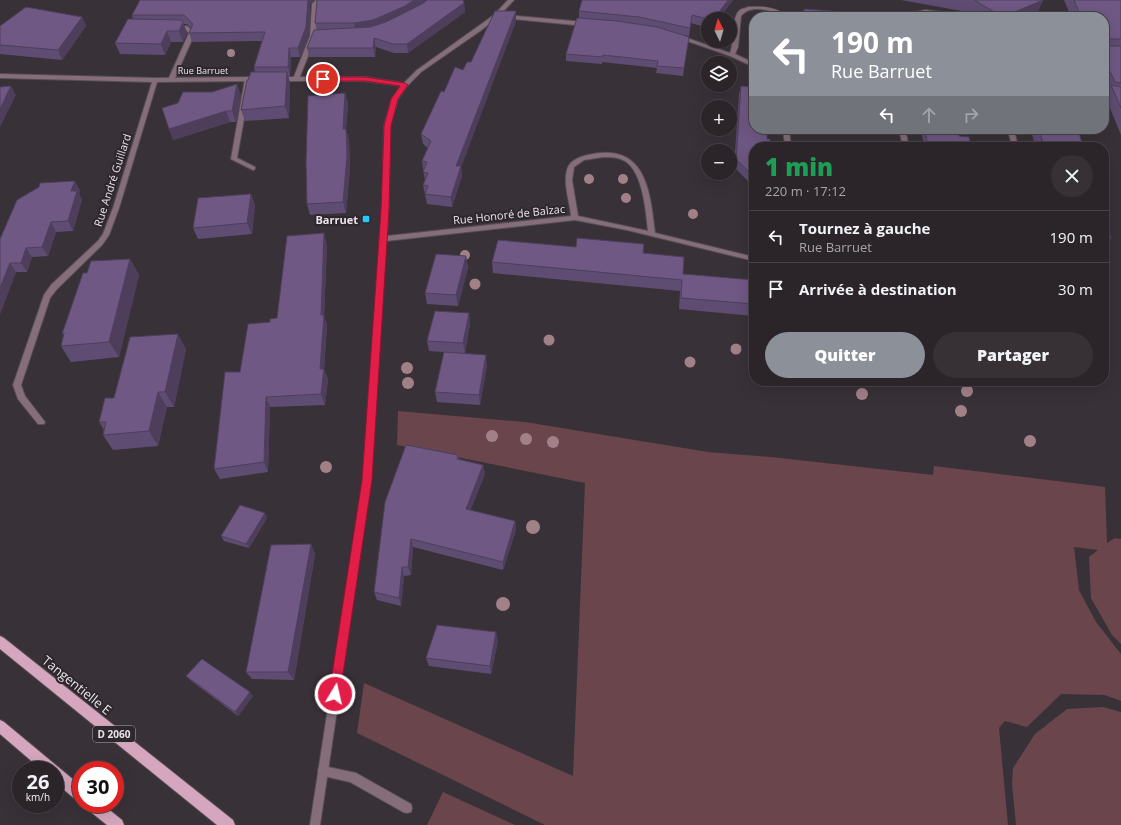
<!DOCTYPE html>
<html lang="fr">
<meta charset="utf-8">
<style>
:root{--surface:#2b252a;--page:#373136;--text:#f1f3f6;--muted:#a6a5a8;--line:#474247;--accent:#8c9099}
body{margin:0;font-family:"Open Sans",sans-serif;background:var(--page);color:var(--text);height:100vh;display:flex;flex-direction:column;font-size:15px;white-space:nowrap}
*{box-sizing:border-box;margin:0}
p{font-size:13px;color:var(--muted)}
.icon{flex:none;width:22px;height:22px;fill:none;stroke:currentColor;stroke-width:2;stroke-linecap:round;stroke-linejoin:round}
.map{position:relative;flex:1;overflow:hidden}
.details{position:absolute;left:749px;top:142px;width:360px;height:244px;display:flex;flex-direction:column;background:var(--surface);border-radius:16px;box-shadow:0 4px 16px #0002,0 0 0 1px var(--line)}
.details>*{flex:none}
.hud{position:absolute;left:749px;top:12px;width:360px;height:122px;border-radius:16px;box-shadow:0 4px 16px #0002,0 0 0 1px var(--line);background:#8c9099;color:#fff;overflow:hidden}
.needle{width:26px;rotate:355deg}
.controls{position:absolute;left:701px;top:12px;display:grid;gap:8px}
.controls a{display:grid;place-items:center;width:36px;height:36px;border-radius:50%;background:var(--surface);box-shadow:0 4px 16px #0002,0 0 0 1px var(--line);font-size:20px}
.speed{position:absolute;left:12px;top:761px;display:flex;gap:8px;font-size:20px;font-weight:700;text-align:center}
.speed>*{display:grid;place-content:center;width:52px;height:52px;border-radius:50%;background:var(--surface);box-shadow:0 4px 16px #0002,0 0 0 1px var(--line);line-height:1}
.speed small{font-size:10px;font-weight:400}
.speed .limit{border:6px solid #d22;background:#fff;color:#111}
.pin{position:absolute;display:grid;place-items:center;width:34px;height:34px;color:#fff;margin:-17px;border:2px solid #fff;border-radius:50%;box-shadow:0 1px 4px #0007}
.me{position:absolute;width:44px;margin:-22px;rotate:9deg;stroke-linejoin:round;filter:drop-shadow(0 0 3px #0008)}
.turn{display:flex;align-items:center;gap:14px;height:84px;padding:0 16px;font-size:18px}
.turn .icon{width:52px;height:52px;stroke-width:2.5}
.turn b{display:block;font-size:28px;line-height:34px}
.lanes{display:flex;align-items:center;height:38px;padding:0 16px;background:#0003;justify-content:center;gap:20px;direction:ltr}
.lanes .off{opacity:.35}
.round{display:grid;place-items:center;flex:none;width:42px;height:42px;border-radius:21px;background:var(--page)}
.head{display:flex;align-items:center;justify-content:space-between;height:68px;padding:0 16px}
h1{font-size:24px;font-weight:800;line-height:30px;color:#1e9e55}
.action{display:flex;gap:8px;margin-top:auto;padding:8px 16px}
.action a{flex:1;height:46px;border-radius:24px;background:var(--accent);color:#fff;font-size:16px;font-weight:800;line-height:46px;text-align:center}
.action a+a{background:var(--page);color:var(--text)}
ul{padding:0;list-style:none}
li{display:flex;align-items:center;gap:12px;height:52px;padding:0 16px;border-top:1px solid var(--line)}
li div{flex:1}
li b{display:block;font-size:15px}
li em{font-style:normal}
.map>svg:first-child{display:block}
.green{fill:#6a454c}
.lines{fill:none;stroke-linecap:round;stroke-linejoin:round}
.lane-casing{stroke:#554e54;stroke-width:2}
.street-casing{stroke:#554e54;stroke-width:2}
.primary-casing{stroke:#554e54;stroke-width:2}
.lane{fill:#856e79;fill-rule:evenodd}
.street{fill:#856e79;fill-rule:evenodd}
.primary{fill:#d5a6bd;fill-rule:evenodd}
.tree{fill:#a18088}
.wall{fill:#5f4c72}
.shaded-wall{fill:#4e3e5c}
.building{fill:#6f5884;stroke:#4e3e5c}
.route{fill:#e11d48;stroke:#92132f}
.poi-dot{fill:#26c9fe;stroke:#2e272e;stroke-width:1.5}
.labels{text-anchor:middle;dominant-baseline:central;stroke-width:4;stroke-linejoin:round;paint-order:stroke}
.far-street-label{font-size:9px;fill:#e9e4e8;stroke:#2e272e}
.shield{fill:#2e272e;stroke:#b1abb0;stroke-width:1}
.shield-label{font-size:10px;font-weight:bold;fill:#e9e4e8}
.street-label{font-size:11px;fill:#e9e4e8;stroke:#2e272e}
.poi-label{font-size:11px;font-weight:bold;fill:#e9e4e8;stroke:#2e272e;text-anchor:end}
.near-street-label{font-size:13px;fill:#e9e4e8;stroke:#2e272e}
</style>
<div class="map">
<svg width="1121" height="825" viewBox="0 0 1121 825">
<rect width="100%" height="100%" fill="#393138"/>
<g class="green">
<polygon points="398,411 525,422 708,452 771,457 933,475 934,466 1105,487 1107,543 1115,538 1121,539 1121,644 1112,635 1091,598 1089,557 1098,550 1074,547 1079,590 1096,622 1121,654 1121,701 1105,695 1061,694 1027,727 1005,721 999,728 1008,825 545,825 357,733 364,683 573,776 585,483 397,445"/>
<polygon points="1103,707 1121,712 1121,825 1016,825 1012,784 1013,768 1035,734 1067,709"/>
<polygon points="443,792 515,825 427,825"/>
</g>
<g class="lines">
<g class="lane-casing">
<g id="lane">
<polygon points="316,0 322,0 318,4 316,36 299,79 294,80 293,79 310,36 312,4"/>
<polygon points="187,26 195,33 174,80 169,81 168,80 189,33 186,30 176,30 173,28 176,26"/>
<polygon points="248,77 251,79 237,158 255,167 255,169 253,170 231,159 245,79"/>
<polygon points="323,766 356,773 411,804 412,808 411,812 407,813 403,812 350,782 319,775 318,771 319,767"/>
</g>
</g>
<g class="street-casing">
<g id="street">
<path d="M508,0H514L498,17L480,31L421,72L407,86L398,99L390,126L389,195L387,236L571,216C570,202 563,185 567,170C569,161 579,157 588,155C645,142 650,189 655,233L754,257V261L627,230L575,220L386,241L371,480L320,825H310L363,480L383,195L384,126L392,99L401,86L365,81H279L276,79L279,77H365L404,83L417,70L494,15ZM603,157C611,157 618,157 625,161C643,172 646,212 648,231L578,216L572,180L574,167L584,160Z"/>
<path d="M749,7C763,6 777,7 788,17C781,17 778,14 772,12C762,8 748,7 741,16L738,47L735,54L754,63V67L730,56L676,37L681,36L730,53C735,41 731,17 740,10C743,8 747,8 749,7Z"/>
<polygon points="925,10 943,12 957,17 925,13 913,17 906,17 912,13"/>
<polygon points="505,15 585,22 588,24 585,26 503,18 502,17"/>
<polygon points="0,74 155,78 259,77 262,79 259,81 157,82 119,208 109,235 102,245 57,289 50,298 21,385 25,396 45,422 44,424 38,424 18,399 13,385 44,295 51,285 98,241 103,234 113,208 152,82 0,78"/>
<polygon points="783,129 789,129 791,147 785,147"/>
<polygon points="899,129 905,129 909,147 903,147"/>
<polygon points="1008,129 1014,129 1018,147 1012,147"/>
</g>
</g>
<g class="primary-casing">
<g id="primary">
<polygon points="0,636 4,638 233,820 235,825 217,825 0,649"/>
<polygon points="0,720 4,722 81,786 81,802 76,800 55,782 55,770 42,770 0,734"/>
<polygon points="85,804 102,804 122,820 124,825 107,825 87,809"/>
</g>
</g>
<use href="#lane" class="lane"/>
<use href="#street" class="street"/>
<use href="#primary" class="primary"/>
</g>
<g class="tree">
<circle cx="231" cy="53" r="4"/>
<circle cx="589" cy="179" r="5"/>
<circle cx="623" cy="179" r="5"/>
<circle cx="626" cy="198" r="5"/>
<circle cx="693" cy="214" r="5"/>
<circle cx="465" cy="255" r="5"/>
<circle cx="475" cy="284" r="5.5"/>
<circle cx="549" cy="340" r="5.5"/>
<circle cx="736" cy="349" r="5.5"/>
<circle cx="690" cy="362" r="5.5"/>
<circle cx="407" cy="368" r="6"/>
<circle cx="408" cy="383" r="6"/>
<circle cx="967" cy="391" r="6"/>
<circle cx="862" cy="394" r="6"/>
<circle cx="961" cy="411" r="6"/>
<circle cx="492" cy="436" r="6"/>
<circle cx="526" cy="439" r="6"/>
<circle cx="1030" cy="441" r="6"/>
<circle cx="553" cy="442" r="6"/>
<circle cx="326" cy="467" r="6"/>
<circle cx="533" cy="527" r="7"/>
<circle cx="503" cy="604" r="7"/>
</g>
<g class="wall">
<polygon points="140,0 314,0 310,4 309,36 300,57 291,57 290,76 288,76 290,83 289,118 245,121 241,110 248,80 255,72 254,67 262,41 192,42 189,33 191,28 187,24 184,24 187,33 183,42 171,42 165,55 120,54 115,43 133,20 132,15"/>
<polygon points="425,0 425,2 463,1 464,3 465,12 408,53 394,53 376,47 375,57 309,57 307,48 317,30 315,23"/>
<polygon points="582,0 733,0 719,19 708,19 708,28 691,23 689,36 682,35 689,37 683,76 656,73 657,68 602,62 602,64 566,61 566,54 579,19 579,11"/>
<polygon points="901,0 1043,0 1037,13 1028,17 976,17 967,12"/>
<polygon points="1064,0 1121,0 1121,135 1105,96 1107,91 1104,84 1104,17 1071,17"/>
<polygon points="82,17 86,26 62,60 0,54 0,26"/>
<polygon points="516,21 461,166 462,176 452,207 427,204 423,185 425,181 422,161 428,148 423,144 421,134 444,92 471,62"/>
<polygon points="741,86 754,147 754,187 734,167 739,94"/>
<polygon points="212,92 241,95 236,122 230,122 173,140 169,129"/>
<polygon points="345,93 348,104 346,129 349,140 350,168 346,213 310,215 307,204"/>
<polygon points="921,129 958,129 959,136 971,147 924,147"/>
<polygon points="1031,129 1078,129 1083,147 1035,147"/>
<polygon points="80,190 79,194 82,200 73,231 56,232 48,256 32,257 27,272 16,272 0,314 17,200"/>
<polygon points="251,194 255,205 252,234 198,239 193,228"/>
<polygon points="1104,221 1111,238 1104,249"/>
<polygon points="327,244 324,317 327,325 324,370 328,379 325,405 270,407 268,472 220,479 214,469 240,372 270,322 277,318"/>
<polygon points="576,247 643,253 683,274 754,280 754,316 679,309 680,291 493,273 492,262"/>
<polygon points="466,256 468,268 458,306 427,304 425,293"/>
<polygon points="130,259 139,275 119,357 71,362 61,346 64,336 62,334 87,273"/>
<polygon points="469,313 470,324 465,353 487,365 480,405 437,402 435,392 444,352 429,351 427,341"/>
<polygon points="186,349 174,407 167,407 158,446 113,450 103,435 104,430 99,422 114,398"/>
<polygon points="458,455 459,459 483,465 485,474 470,511 515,521 516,530 503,570 413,547 411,575 404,576 401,606 377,600 374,592"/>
<polygon points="267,518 249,548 224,541 221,536"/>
<polygon points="311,544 315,554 294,680 252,679 246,672"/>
<polygon points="498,641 491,674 429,666 426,658"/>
<polygon points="186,676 253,696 238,716 190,680"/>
</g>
<g class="shaded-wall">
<polygon points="308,0 314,0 310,4 309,36 300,57 298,48"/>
<polygon points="414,0 425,0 424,2 407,15 375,29 356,32 354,23"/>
<polygon points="728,0 733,0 719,19 714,19"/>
<polygon points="1043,0 1037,13 1028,17 1002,17"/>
<polygon points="464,3 465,12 408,53 407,44"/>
<polygon points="516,11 516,21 458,176 456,166"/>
<polygon points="82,17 86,26 62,60 58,50"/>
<polygon points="183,22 187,33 183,42 179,31"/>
<polygon points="167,31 171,42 165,55 161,44"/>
<polygon points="374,38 376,47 375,57 373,48"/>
<polygon points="289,48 291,57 290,76 288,67"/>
<polygon points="287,72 290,83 289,118 285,106"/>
<polygon points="237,84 241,95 236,122 232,111"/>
<polygon points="11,86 16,95 0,127 0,109"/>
<polygon points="345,93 348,104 345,140 343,129"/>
<polygon points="226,111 230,122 173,140 169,129"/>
<polygon points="346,129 349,140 350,168 346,213 343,202"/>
<polygon points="461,166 462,176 452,207 451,197"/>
<polygon points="75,181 80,190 79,194 82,200 73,231 68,221 71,191"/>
<polygon points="251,194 255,205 252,234 247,223"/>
<polygon points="51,222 56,232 48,256 42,247"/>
<polygon points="324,233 327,244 324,317 327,325 324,370 328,379 325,405 321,394 320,369 321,315"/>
<polygon points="26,248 32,257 27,272 21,263"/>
<polygon points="466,256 468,268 458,306 456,295"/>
<polygon points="130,259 139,275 119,357 109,342"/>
<polygon points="10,263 16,272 0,314 0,288"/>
<polygon points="469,313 470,324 465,353 463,343"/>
<polygon points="178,334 186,349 174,407 165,392"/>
<polygon points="486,355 487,365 480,405 479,395"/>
<polygon points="158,392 167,407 158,446 149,431"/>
<polygon points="266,397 270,407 268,472 264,462"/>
<polygon points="483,465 485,474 467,518 466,509"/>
<polygon points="265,513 267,518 249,548 246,544"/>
<polygon points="515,521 516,530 503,570 503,562"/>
<polygon points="411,539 413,547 411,575 408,567"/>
<polygon points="311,544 315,554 294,680 288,672"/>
<polygon points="402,567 404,576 401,606 399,598"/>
<polygon points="496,632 498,641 491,674 490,666"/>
<polygon points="250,692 253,696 238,716 235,712"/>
</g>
<g class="building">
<polygon points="140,0 308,0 306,27 298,48 289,48 288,67 254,67 265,32 189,33 193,24 184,15 132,15"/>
<polygon points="317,0 414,0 405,6 373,20 354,23 315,23"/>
<polygon points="427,0 463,0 464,3 407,44 393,44 374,38 373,48 307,48 314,30 370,27 386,22 424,3"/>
<polygon points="582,0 728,0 714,19 708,19 692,15 690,28 639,17 579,11"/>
<polygon points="974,0 1043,0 1003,17"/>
<polygon points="1074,0 1121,0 1121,39 1110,39 1108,41 1109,46 1121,46 1121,83 1115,82 1104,59 1104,17 1081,17"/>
<polygon points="26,7 82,17 58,50 0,45 0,26"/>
<polygon points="804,9 885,15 888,17 804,17"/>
<polygon points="495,11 516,11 456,166 461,166 451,197 425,194 428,186 423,185 428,173 423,172 427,162 422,161 431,141 421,134 441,91 444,92 455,67 463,70 467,62 471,62"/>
<polygon points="577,18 617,21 657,27 689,37 684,68 657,66 658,61 603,55 602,57 566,54"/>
<polygon points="128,19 181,20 183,22 179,31 167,31 161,44 115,43"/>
<polygon points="251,72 287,72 285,106 241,110 247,80 248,80"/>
<polygon points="237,84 232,111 226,111 169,129 162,108 178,103 183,92 212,92"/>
<polygon points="1111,85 1121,87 1121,108"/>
<polygon points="11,86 0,109 0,87"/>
<polygon points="741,86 754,87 754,129 767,129 767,139 770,139 770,147 754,147 754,177 736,159"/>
<polygon points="345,93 343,129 346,129 347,156 343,202 307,204 306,163 308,96"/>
<polygon points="925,129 958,129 959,136 969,137 971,147 928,147"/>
<polygon points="1039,129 1078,129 1083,147 1044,147"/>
<polygon points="75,181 71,191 77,191 68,221 51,222 42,247 26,248 21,263 10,263 0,288 0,239 17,200 39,187 40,183"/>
<polygon points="251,194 247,223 193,228 198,198"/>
<polygon points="1104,221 1111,238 1104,238"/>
<polygon points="324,233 321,315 324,315 320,369 324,369 321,394 266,397 264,462 214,469 225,372 240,372 248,324 270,322 270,319 277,318 287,236"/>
<polygon points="577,238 644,244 643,253 684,257 683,274 754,280 754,304 681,298 682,280 492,262 498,240 576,247"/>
<polygon points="436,254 466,256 456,295 425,293"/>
<polygon points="130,259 109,342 61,346 64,333 62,334 83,273 87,273 91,261"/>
<polygon points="435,311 469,313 463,343 427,341"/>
<polygon points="178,334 165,392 158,392 149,431 103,435 106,422 99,422 105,398 114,398 130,337"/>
<polygon points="444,352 486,355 479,395 435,392"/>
<polygon points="406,445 458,455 457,459 483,465 466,509 515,521 503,562 411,539 408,567 402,567 399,598 374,592 385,502"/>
<polygon points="240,505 265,513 246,544 221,536"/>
<polygon points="311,544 288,672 246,672 271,545"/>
<polygon points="437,625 496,632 490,666 426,658"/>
<polygon points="202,659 250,692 235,712 186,676"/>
</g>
<polygon class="route" points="365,77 405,83 408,85 398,99 391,126 389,210 372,480 340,694 339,698 335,700 331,698 329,694 362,480 381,210 384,126 391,99 400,86 365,81 323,81 320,79 323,77"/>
<rect class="poi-dot" x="362" y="215" width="8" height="8" rx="2"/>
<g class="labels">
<g class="far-street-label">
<text x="203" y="70">Rue Barruet</text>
</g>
<rect class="shield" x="93" y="726" width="42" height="16" rx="3"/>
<g class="shield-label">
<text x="114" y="734">D 2060</text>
</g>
<g class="street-label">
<text transform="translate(112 180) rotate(-72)">Rue André Guillard</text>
<text transform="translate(509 214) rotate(-6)">Rue Honoré de Balzac</text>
</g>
<g class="poi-label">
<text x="358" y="219">Barruet</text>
</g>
<g class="near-street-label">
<text transform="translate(77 685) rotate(39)">Tangentielle E</text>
</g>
</g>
</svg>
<div class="controls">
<a><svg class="needle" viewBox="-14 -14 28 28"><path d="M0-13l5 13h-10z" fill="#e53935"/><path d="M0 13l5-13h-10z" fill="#a6a5a8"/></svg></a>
<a><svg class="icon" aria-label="layers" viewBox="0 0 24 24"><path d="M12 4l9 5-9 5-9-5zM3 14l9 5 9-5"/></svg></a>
<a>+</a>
<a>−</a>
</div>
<div class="speed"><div>26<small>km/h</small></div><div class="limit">30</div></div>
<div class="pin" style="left:323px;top:79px;background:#d93025"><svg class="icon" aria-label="arrive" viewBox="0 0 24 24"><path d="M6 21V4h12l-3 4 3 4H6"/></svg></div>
<svg class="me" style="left:335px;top:694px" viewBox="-20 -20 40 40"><circle r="17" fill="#e11d48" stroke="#fff" stroke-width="3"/><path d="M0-11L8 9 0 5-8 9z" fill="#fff"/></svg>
<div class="hud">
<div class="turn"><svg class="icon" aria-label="left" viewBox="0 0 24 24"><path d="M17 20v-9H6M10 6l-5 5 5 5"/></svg><div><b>190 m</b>Rue Barruet</div></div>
<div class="lanes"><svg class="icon" aria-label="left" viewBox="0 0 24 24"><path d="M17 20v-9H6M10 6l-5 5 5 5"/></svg><svg class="icon off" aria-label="ahead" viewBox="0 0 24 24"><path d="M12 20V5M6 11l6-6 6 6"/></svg><svg class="icon off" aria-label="right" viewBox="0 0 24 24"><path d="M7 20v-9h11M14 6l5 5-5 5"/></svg></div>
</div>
<section class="details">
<div class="head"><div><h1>1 min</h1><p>220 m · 17:12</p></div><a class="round"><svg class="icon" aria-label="close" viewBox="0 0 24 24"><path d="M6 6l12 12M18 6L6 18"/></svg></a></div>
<ul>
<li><svg class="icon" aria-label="left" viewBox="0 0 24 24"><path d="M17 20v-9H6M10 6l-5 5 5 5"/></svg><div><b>Tournez à gauche</b><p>Rue Barruet</p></div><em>190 m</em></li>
<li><svg class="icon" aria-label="arrive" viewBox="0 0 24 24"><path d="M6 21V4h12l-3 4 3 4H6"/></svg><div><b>Arrivée à destination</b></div><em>30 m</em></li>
</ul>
<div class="action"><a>Quitter</a><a>Partager</a></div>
</section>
</div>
